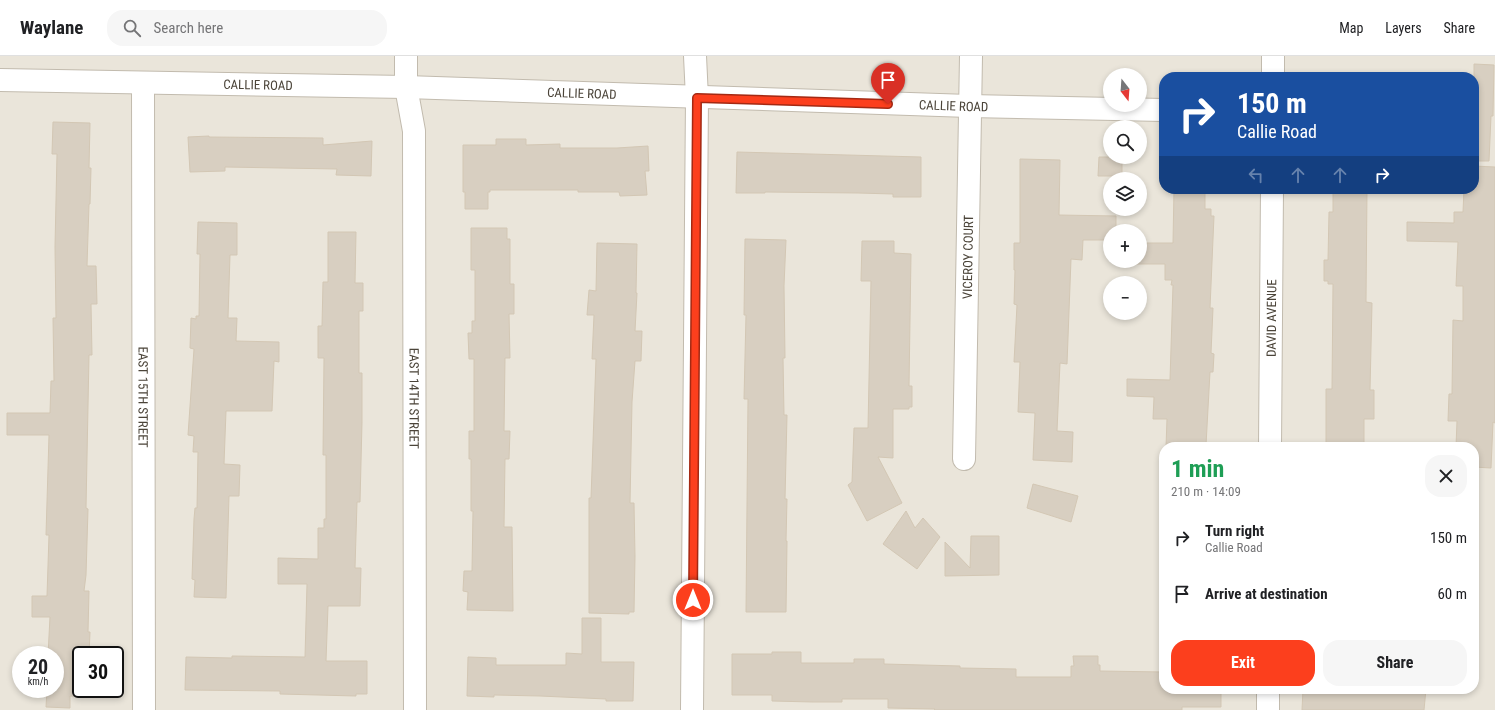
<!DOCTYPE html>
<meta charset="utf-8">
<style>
:root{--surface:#fff;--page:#f6f6f6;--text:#202124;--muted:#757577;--line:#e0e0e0;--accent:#fc3f1d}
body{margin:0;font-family:"Roboto Condensed",sans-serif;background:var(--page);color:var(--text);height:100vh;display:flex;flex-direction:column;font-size:15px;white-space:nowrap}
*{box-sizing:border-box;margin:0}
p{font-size:13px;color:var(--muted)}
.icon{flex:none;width:22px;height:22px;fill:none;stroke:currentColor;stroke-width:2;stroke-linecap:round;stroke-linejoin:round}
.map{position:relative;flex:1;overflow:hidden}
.panel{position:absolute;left:1159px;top:386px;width:320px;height:252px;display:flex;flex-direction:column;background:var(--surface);border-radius:16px;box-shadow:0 2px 6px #0003}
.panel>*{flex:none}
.banner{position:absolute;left:1159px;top:16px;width:320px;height:122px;border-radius:16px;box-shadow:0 2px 6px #0003;background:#1a4fa0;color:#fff;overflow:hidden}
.needle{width:26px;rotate:163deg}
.tools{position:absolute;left:1103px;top:12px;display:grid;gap:8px}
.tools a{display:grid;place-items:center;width:44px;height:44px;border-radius:50%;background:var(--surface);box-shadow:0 2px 6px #0003;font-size:20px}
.speed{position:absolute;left:12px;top:590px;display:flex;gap:8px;font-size:20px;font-weight:700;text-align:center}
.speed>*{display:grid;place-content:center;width:52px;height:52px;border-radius:50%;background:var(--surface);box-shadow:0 2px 6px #0003;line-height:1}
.speed small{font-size:10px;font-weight:400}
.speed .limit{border:2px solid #111;border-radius:6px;background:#fff;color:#111}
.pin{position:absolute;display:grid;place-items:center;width:34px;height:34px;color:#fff;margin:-41px -17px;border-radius:50% 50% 50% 0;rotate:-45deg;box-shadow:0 0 4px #0007}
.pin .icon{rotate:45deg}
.me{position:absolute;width:44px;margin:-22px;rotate:0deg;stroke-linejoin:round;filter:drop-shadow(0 0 3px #0008)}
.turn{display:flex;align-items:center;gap:14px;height:84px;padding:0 12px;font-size:18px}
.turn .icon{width:52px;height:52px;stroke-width:2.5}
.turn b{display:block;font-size:28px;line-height:34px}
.lanes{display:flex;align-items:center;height:38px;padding:0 12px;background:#0003;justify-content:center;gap:20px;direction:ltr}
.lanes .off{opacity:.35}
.round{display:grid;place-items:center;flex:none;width:42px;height:42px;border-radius:16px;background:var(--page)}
.summary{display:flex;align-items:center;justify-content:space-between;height:68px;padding:0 12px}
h1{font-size:24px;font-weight:700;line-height:30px;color:#1e9e55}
.primary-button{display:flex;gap:8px;margin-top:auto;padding:8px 12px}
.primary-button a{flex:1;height:46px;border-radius:16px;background:var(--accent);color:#fff;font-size:16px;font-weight:700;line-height:46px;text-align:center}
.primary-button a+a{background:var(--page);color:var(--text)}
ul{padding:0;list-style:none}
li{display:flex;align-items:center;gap:12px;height:56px;padding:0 12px}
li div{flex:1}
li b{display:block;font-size:15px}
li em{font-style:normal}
header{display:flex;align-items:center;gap:24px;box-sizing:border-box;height:56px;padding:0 20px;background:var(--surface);border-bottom:1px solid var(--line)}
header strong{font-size:19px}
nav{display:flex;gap:22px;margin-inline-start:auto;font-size:14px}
.search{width:280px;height:36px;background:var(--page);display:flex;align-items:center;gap:10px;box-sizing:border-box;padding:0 14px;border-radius:16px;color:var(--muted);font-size:15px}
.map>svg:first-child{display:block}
.residential{fill:#eae5da;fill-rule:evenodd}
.building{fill:#d8cfc1;stroke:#d3c7b4}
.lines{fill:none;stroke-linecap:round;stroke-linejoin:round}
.minor-casing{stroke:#c2bbae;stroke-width:24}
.minor{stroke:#fff;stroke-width:22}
.route-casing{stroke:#a42913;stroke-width:10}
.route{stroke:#fc3f1d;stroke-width:7}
.labels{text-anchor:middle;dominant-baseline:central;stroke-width:3;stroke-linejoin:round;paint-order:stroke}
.street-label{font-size:13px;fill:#4b4439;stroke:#fff}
</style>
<header>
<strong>Waylane</strong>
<div class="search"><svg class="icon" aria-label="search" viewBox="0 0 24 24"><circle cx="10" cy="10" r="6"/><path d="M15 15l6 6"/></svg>Search here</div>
<nav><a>Map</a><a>Layers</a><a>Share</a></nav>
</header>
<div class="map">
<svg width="1495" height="654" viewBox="0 0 1495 654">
<rect width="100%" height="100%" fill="#f6f3ec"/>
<path class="residential" d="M0,0H1495V654H0ZM1110,19H1140V49H1110ZM1164,21H1474V133H1164ZM1110,71H1140V101H1110ZM1110,123H1140V153H1110ZM1110,175H1140V205H1110ZM1110,227H1140V257H1110ZM1164,391H1474V633H1164ZM21,599H55V633H21ZM81,599H115V633H81Z"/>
<g class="building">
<polygon points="1474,8 1494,9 1493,60 1491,60 1489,105 1474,105"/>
<polygon points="53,66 90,67 89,112 91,112 90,148 89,148 87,210 96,210 97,248 91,248 92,299 89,299 86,452 88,453 86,519 84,535 89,535 88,576 90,576 89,599 81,599 81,640 70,640 70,652 46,651 47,633 55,633 55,599 48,599 50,561 32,561 32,540 47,540 49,479 46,479 49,379 7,379 7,357 50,357 51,325 54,325 53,262 56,262 55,191 57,98 52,98"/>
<polygon points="209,80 209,81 323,82 323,89 372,85 371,120 336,119 337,113 225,111 225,115 190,116 188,81"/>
<polygon points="496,83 526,83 526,89 560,88 560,92 617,92 648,90 649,115 645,115 647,139 620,140 619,136 578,136 578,134 490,134 490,136 488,136 488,153 465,153 465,136 463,136 463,89 496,89"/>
<polygon points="737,96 921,101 921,141 893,141 893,138 858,137 765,136 765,137 736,137"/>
<polygon points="1099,101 1122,101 1122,120 1098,120"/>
<polygon points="1020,103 1060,104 1059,159 1116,160 1116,175 1110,175 1110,184 1083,184 1082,204 1071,203 1067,308 1060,307 1057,375 1073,376 1072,406 1033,404 1035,357 1018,356 1020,306 1014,306 1017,249 1014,248 1015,214 1014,214 1014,187 1020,187"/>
<polygon points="1474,110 1495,111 1495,367 1493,366 1491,412 1474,411 1474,391 1456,391 1457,365 1448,365 1449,338 1452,338 1453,264 1463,265 1463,230 1456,230 1458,186 1407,185 1407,166 1454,167 1454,156 1463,156 1464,133 1474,133"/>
<polygon points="1174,133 1205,133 1205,153 1211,153 1211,160 1214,160 1210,252 1213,252 1211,297 1214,298 1213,316 1210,316 1206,389 1205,389 1205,391 1166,391 1167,363 1153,363 1154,341 1127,340 1127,323 1170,324 1173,229 1171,229 1172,224 1165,224 1165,208 1131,208 1131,205 1140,205 1140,187 1173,187"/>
<polygon points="1333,133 1367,133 1366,246 1372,247 1370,334 1374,334 1374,363 1364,363 1364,391 1326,391 1326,333 1332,333 1333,228 1328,228 1328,225 1324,225 1324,204 1328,204 1329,156 1333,156"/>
<polygon points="198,166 237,167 237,199 230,199 228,262 237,262 236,285 279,286 279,306 274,305 272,355 226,355 224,408 240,409 239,440 229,440 226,542 194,541 195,524 192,523 194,463 195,452 197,452 198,396 193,396 194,380 188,379 194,293 190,292 191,262 196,263 196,260 199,260 200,198 197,198"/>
<polygon points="471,172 507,172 507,183 510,183 510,228 514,228 514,258 509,258 510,302 505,302 504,375 510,375 509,403 505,403 504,471 512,471 513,555 467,554 468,536 463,535 464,515 472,515 473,455 471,455 471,403 469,403 469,375 474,375 474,303 469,303 468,277 472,277 472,265 475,265 475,214 471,214"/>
<polygon points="328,176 356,176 355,227 363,227 363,255 359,255 359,317 362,317 362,366 360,446 357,446 355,512 361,512 360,550 328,550 326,605 367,605 367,638 356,638 356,640 280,638 280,635 185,634 186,601 232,602 232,600 305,601 307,528 278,528 278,502 318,503 318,472 324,472 324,463 326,463 326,399 323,399 324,302 318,302 318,270 322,270 323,226 328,226"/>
<polygon points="745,183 786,184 784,230 785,302 783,302 784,359 787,359 785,443 787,443 786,485 787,485 786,556 746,556 748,343 744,343 746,259 744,259"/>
<polygon points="862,185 894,185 894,197 911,198 909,330 912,330 912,351 909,351 909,353 893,353 893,402 878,401 902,447 867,465 848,429 852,426 854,372 868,372 871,225 861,225"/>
<polygon points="597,187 637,188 636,237 637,237 635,275 642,275 641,305 635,305 632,346 630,447 634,447 635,500 634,556 629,556 629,558 589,557 589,442 591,442 596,303 592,303 594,259 587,259 589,234 596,235"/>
<polygon points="1033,428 1078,440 1071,466 1027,452"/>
<polygon points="906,455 915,472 923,462 940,481 917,513 883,488"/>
<polygon points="971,480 999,480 999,519 945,520 945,486 970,512"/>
<polygon points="582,562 601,562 601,606 634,606 633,645 606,645 606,643 540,640 494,639 494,641 467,640 468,601 496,602 496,609 566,609 566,597 582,598"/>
<polygon points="772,596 801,596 801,607 854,607 854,603 884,603 884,608 960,610 960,612 1016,613 1016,621 1071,621 1071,610 1074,610 1073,600 1098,600 1098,609 1100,609 1100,615 1164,616 1164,633 1221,633 1221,651 1182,651 1182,654 934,654 935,653 888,652 888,643 842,643 842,646 813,646 772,645 772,639 732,639 732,598 772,598"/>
<polygon points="1303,633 1426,633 1424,654 1302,654"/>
</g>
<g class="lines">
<g class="minor-casing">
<g id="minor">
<path id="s1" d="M406,0V31L414,75L415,654"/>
<polyline points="1273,21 1273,0"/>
<path id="s2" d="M0,24L406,31L969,50L1164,54"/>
<path id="s3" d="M143,27L144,654"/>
<path id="s4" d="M1270,391L1272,133"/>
<path id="s5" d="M964,403L971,0"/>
<polyline points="692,654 697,42 695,0"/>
<polyline points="1268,654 1268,633"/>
</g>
</g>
<use href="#minor" class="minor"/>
</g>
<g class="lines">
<g class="route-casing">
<polyline id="route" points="693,544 697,42 888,48"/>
</g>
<use href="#route" class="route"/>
</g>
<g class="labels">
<g class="street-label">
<text stroke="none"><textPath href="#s2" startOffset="258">CALLIE ROAD</textPath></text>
<text stroke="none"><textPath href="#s2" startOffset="582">CALLIE ROAD</textPath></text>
<text stroke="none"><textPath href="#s2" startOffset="954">CALLIE ROAD</textPath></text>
<text stroke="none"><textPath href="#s5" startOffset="202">VICEROY COURT</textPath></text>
<text stroke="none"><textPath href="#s4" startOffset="129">DAVID AVENUE</textPath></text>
<text stroke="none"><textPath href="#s3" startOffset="314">EAST 15TH STREET</textPath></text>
<text stroke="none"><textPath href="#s1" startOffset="343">EAST 14TH STREET</textPath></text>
</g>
</g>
</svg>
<div class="tools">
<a><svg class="needle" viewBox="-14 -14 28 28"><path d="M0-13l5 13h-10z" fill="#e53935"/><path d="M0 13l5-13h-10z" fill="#757577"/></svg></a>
<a><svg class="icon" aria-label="search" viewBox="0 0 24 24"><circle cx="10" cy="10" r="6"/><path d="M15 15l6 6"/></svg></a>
<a><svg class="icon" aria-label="layers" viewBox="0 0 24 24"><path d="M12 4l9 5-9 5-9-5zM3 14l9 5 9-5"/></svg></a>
<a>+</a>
<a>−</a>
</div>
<div class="speed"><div>20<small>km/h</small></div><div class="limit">30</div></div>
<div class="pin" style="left:888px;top:48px;background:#d93025"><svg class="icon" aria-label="arrive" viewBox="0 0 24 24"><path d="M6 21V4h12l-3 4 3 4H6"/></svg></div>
<svg class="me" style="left:693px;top:544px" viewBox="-20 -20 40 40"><circle r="17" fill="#fc3f1d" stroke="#fff" stroke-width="3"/><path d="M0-11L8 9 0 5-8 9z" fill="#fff"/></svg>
<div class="banner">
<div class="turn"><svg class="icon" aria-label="right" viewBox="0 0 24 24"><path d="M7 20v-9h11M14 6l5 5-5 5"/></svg><div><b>150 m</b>Callie Road</div></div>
<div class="lanes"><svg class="icon off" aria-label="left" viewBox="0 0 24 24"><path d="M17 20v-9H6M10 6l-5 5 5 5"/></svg><svg class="icon off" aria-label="ahead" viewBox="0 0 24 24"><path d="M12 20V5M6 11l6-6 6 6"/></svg><svg class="icon off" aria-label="ahead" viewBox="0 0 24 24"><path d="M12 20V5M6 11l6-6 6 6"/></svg><svg class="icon" aria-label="right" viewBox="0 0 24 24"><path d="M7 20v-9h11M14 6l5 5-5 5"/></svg></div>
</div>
<section class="panel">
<div class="summary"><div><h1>1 min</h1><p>210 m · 14:09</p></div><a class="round"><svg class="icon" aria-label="close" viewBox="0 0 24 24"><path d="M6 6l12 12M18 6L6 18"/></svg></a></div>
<ul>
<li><svg class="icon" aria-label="right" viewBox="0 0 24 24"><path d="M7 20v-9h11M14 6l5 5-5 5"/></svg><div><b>Turn right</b><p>Callie Road</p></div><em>150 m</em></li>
<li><svg class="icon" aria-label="arrive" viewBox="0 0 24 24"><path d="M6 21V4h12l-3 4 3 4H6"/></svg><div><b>Arrive at destination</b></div><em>60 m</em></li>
</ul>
<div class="primary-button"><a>Exit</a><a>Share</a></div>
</section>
</div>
